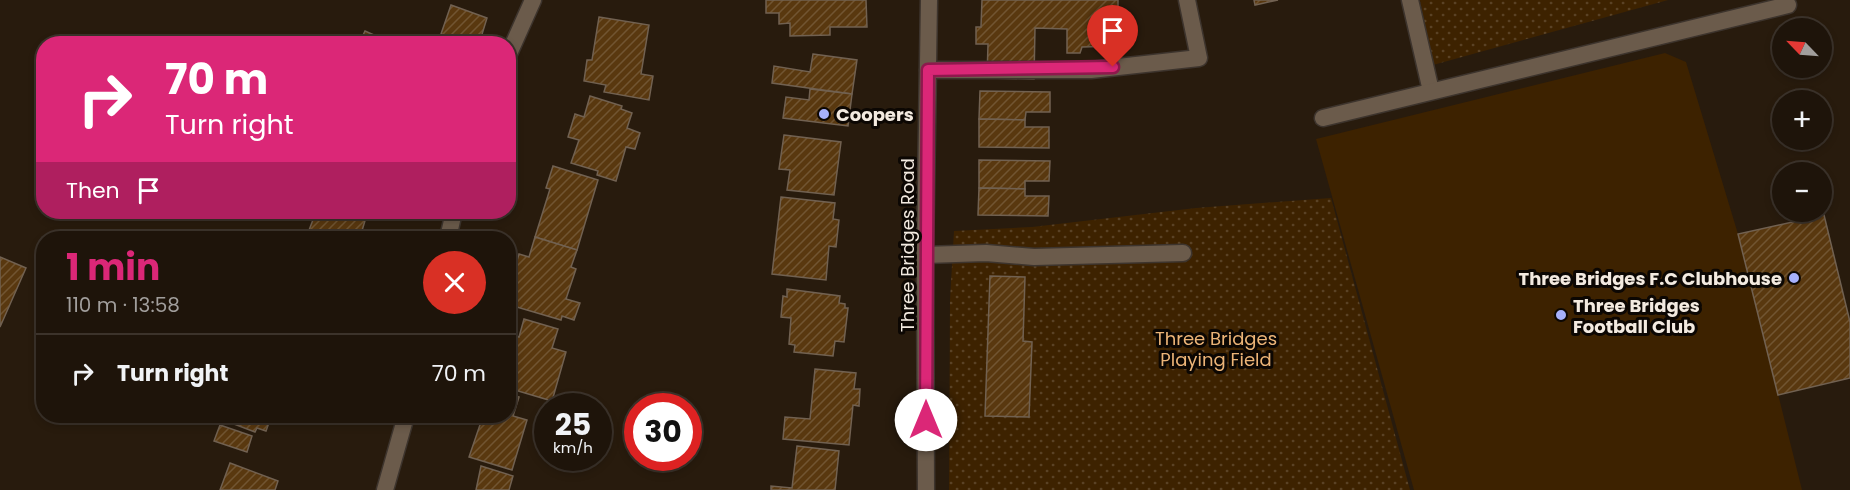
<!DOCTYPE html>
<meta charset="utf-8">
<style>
:root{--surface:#1e140a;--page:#261d13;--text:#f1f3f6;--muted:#a19e9c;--line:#3c332b;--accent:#db2777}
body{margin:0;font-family:Poppins,sans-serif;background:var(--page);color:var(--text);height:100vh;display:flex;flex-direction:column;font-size:22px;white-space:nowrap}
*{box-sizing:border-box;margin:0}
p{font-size:20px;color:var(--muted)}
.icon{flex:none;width:33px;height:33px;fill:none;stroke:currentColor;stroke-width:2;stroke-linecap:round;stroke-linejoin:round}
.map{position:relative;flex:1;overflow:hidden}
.sheet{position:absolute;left:36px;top:231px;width:480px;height:192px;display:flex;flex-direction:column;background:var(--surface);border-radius:24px;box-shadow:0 3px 9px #0003,0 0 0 2px var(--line)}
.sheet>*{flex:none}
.hud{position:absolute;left:36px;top:36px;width:480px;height:183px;border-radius:24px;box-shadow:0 3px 9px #0003,0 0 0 2px var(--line);background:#db2777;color:#fff;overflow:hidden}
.needle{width:39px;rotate:295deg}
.fabs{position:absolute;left:1772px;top:18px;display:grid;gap:12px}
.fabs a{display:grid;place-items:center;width:60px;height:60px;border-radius:50%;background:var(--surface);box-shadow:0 3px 9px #0003,0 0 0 2px var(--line);font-size:30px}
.speed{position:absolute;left:534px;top:393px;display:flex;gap:12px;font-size:30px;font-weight:700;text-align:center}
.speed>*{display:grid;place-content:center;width:78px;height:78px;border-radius:50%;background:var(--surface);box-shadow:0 3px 9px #0003,0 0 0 2px var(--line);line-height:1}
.speed small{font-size:15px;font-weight:400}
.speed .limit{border:9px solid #d22;background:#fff;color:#111}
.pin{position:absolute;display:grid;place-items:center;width:51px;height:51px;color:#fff;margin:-62px -26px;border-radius:50% 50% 50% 0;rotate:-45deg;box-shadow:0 0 6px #0007}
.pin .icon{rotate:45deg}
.me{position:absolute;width:66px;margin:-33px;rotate:0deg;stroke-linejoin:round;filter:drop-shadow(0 0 4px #0008)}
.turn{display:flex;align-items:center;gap:21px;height:126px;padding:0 30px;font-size:27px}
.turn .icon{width:78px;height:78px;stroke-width:2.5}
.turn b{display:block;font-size:42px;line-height:51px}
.then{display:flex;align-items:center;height:57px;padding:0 30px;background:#0003;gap:12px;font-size:22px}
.round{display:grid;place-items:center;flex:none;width:63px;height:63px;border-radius:32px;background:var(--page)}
.headline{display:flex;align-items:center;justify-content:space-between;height:102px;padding:0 30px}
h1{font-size:36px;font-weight:700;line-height:45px;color:var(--accent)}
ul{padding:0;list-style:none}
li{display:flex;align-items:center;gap:18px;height:78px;padding:0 30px;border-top:2px solid var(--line)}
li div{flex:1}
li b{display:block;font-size:22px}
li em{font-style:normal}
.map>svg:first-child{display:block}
.green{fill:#3d2200}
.park{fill:url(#park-dots)}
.building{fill:url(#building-hatch);stroke:#716151;stroke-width:1.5}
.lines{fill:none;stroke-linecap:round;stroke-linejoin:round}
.service-casing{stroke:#3d342d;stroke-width:19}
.minor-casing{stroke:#3d342d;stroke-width:19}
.service{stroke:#6b5b4b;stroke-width:16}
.minor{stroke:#6b5b4b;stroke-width:16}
.route-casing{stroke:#8e194d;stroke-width:15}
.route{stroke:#db2777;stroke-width:10}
.poi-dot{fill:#a7b1fc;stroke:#0c0703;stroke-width:2}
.labels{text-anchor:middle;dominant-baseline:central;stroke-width:6;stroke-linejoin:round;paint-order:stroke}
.poi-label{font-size:18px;font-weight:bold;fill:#f3eae0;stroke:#0c0703;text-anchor:start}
.street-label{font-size:18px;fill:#f3eae0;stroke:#0c0703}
.park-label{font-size:18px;fill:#ecb477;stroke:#0c0703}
</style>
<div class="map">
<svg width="1850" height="490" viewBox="0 0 1850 490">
<defs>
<pattern id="park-dots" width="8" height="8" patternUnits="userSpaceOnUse" patternTransform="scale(1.5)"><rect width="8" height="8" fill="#3d2200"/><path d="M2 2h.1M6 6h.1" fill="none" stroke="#5a4225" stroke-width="1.8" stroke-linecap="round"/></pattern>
<pattern id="building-hatch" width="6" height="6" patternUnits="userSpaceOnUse" patternTransform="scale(1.5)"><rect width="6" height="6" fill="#59380f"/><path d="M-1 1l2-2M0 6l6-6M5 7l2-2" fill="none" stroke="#715532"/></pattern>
</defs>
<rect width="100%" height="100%" fill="#281b0d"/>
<polygon class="green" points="1665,53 1686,62 1738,234 1802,490 1414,490 1316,139"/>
<g class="park">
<polygon points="1420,0 1668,0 1433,65"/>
<polygon points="1331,198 1410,490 949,490 950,300 954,231 1032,227 1196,208"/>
</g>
<g class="building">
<polygon points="766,0 866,0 867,27 830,27 830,35 790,36 790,23 779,24 779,13 766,13"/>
<polygon points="982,0 1118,0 1118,46 1082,47 1080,53 1067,53 1067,29 1035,28 1034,79 987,78 988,44 976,44 976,27 981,27"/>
<polygon points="1254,0 1278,0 1255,5"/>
<polygon points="451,5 487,18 479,44 469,44 441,34"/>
<polygon points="599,17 649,25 641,74 653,76 649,100 604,92 606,85 584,81 587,60 592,60"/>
<polygon points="365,31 394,44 359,44"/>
<polygon points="813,54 857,60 852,94 772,83 774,66 810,72"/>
<polygon points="810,89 852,94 848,126 783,118 786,97 809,100"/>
<polygon points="980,91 1050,92 1050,112 1026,112 1025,120 979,119"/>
<polygon points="590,96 622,106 621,109 632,113 627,128 640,133 635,149 626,147 616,181 597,175 598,171 571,163 579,140 568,137 575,114 584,117"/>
<polygon points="979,119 1025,120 1025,127 1049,127 1049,148 979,147"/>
<polygon points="784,135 841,142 834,195 787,190 790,170 779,169"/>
<polygon points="979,160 1050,161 1049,181 1025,181 1025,189 979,188"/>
<polygon points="553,166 598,180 577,250 535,237 550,189 546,188"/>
<polygon points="979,188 1025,189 1025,196 1049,196 1048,216 978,215"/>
<polygon points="781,197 835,203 833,219 839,220 836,247 829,246 826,280 772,274"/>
<polygon points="316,212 359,212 367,214 361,234 364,236 364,238 306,238"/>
<polygon points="1824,215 1850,322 1850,378 1778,395 1738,234"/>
<polygon points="535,237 577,250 571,267 576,269 566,299 580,303 574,320 562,316 561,320 510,305 516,286 510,284 519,254 529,257"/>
<polygon points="0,257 26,268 0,327"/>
<polygon points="990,276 1025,277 1023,341 1032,342 1029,417 985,416"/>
<polygon points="787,289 840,296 839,303 845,304 845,308 848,308 844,342 835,341 833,356 794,352 795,345 789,344 791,318 781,317 783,296 787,297"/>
<polygon points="524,319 558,329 552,348 566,352 552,401 508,388 511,368 508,367 508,341 510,334 519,337"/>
<polygon points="815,369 856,373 854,389 860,389 859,406 853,405 849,445 783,439 785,417 810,419"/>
<polygon points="508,394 519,397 513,416 527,420 512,470 469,457 483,416 508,416"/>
<polygon points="213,416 267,416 271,417 266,431 257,428 255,432"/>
<polygon points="220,425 252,436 247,452 214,441"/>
<polygon points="797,446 839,451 835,490 771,490 771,486 792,488"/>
<polygon points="230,463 278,481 275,490 220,490"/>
<polygon points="481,466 513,476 509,490 476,490"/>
</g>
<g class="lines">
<g class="service-casing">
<g id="service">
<polyline points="1410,0 1431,91"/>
<polyline points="928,70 1091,70 1199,58 1187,0"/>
<polyline points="1323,118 1788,5"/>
<polyline points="925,255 986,253 1034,257 1183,253"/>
</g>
</g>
<g class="minor-casing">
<g id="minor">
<polyline points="508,56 533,0"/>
<polyline points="448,238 454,212"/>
<polyline points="385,490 406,416"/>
<polyline points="926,490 925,255 929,0"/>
</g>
</g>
<use href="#service" class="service"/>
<use href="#minor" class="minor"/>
</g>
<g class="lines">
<g class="route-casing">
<polyline id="route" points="926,420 928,70 1113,67"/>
</g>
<use href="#route" class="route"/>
</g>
<g class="poi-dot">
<circle cx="824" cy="114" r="6"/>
<circle cx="1794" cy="278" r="6"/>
<circle cx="1561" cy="315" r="6"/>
</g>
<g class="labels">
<g class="poi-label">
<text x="836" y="114">Coopers</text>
<text x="1782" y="278" text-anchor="end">Three Bridges F.C Clubhouse</text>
<text x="1573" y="305">Three Bridges<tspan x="1573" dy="21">Football Club</tspan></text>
</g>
<g class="street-label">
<text transform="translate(907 245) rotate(-90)">Three Bridges Road</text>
</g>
<g class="park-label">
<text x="1216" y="338">Three Bridges<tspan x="1216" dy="21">Playing Field</tspan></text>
</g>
</g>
</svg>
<div class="fabs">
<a><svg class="needle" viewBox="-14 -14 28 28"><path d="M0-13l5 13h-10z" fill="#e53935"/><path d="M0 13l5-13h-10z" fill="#a19e9c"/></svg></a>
<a>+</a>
<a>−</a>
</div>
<div class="speed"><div>25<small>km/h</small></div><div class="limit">30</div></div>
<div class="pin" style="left:1113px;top:67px;background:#d93025"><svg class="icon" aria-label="arrive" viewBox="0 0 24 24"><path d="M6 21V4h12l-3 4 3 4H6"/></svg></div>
<svg class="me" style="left:926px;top:420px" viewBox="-20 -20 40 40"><circle r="19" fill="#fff"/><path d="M0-13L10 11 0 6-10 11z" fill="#db2777"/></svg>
<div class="hud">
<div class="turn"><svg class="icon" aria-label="right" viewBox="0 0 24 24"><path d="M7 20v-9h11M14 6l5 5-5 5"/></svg><div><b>70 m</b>Turn right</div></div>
<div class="then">Then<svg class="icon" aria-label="arrive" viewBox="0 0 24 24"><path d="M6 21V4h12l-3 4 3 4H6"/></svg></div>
</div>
<section class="sheet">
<div class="headline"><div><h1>1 min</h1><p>110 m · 13:58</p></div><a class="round" style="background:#d93025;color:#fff"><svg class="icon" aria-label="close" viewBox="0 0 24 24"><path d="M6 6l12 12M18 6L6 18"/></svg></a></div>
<ul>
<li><svg class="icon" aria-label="right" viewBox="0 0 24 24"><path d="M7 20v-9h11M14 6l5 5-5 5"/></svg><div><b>Turn right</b></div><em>70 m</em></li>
</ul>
</section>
</div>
